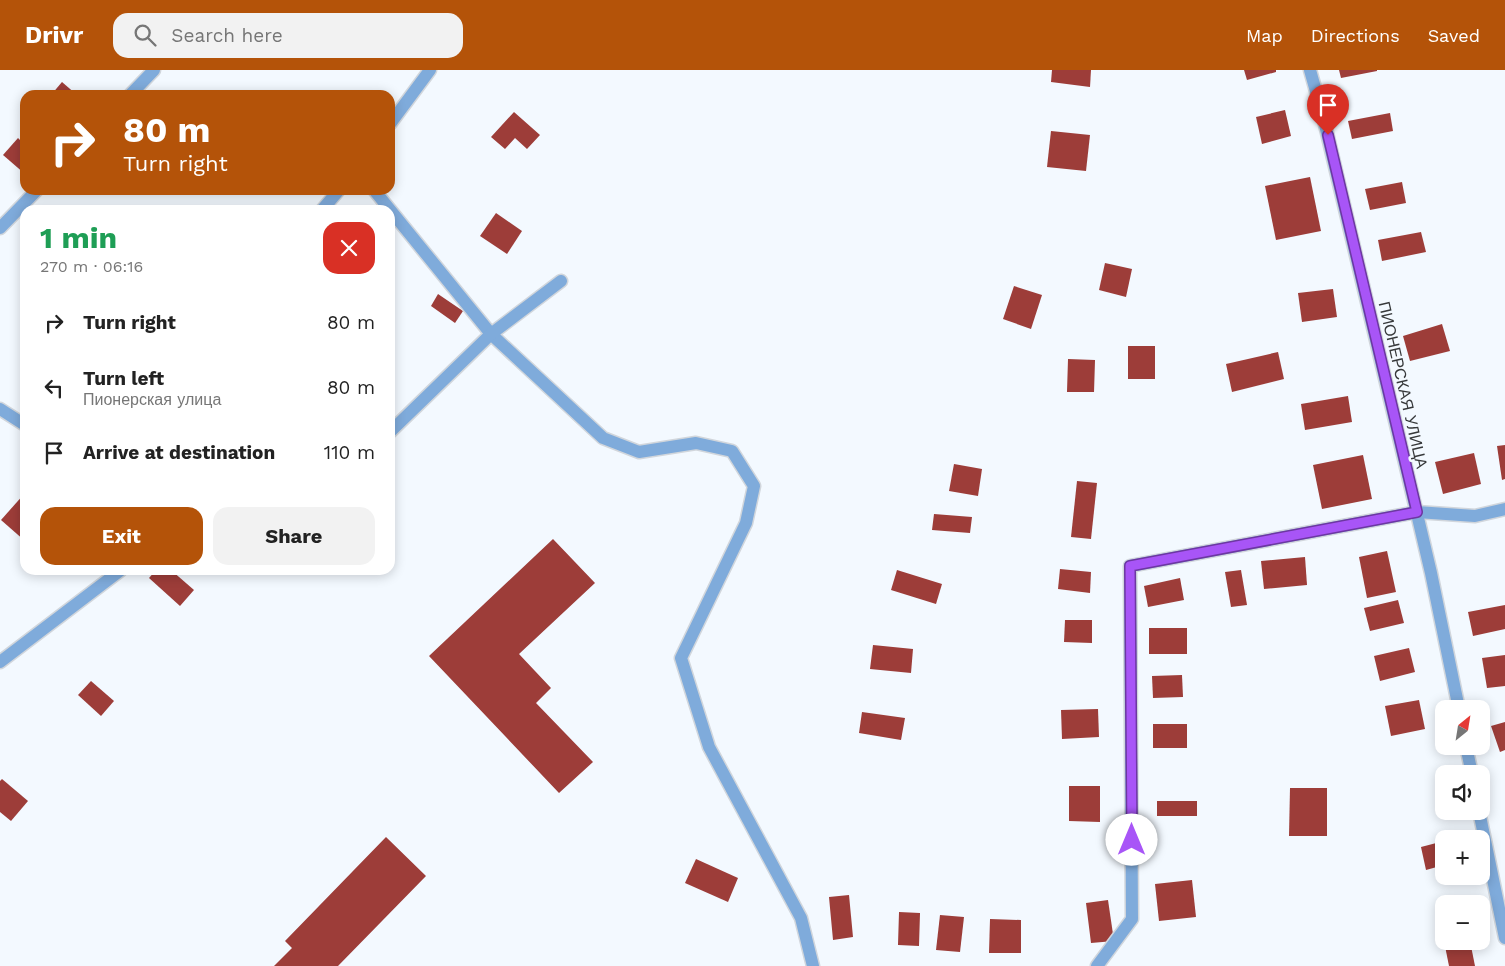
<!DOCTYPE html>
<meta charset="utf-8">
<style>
:root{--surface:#fff;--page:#f2f2f2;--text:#222;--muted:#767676;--accent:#b45309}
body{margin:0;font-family:"Work Sans",sans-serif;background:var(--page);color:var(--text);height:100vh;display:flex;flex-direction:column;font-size:19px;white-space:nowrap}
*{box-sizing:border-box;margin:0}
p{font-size:16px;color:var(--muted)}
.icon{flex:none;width:28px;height:28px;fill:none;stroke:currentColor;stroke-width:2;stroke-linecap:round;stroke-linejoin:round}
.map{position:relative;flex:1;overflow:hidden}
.side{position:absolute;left:20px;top:135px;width:375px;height:370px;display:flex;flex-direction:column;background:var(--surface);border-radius:15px;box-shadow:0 2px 12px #0003}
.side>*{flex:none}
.guide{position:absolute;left:20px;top:20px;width:375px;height:105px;border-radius:15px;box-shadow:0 2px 12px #0003;background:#b45309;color:#fff;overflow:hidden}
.needle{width:32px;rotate:30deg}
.buttons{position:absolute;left:1435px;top:630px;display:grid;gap:10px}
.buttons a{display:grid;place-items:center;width:55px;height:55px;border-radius:10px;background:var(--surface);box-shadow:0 2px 12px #0003;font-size:25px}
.pin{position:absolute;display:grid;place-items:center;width:42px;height:42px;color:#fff;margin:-51px -21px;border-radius:50% 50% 50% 0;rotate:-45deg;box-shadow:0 0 5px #0007}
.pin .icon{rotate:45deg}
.me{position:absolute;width:55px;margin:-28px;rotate:0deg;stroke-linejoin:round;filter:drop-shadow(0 0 4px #0008)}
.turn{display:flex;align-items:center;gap:18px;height:105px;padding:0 20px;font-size:22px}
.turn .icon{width:65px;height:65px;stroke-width:2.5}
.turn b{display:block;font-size:35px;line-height:42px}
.round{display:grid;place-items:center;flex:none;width:52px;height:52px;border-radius:15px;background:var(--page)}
.summary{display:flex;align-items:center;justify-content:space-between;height:85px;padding:0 20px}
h1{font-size:30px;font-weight:700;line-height:38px;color:#1e9e55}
.button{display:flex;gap:10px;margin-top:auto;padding:10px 20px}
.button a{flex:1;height:58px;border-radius:15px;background:var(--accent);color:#fff;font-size:20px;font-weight:700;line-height:58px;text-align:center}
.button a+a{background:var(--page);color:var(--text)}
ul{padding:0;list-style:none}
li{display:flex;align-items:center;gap:15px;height:65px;padding:0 20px}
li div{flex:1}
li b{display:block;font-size:19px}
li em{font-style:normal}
header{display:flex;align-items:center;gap:30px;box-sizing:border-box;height:70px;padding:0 25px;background:var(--accent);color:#fff}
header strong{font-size:24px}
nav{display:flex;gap:28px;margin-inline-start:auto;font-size:18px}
.search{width:350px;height:45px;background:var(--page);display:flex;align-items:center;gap:12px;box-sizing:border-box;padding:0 18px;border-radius:15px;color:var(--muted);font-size:19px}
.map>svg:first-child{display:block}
.building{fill:#9d3d39}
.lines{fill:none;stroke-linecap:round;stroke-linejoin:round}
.minor-casing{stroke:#d1d6dc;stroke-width:15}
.minor{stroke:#7fabdb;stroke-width:12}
.route-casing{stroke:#6d37a1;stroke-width:12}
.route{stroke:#a855f7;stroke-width:9}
.labels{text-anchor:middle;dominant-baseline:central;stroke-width:5;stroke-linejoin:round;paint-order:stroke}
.street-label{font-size:16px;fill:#36383a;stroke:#f3f9ff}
</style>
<header>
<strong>Drivr</strong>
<div class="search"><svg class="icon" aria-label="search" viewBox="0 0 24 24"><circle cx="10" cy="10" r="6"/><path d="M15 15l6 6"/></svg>Search here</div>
<nav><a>Map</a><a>Directions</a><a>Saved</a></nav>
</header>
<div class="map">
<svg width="1505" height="896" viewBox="0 0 1505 896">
<rect width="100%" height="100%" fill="#f3f9ff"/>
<g class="building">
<polygon points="1052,0 1091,0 1090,17 1051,12"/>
<polygon points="1244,0 1276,0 1276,2 1247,10"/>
<polygon points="1339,0 1377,0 1377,1 1341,8"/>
<polygon points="62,12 77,25 51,25"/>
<polygon points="1285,40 1291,66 1262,74 1256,47"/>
<polygon points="514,42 540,65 527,79 515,68 505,79 491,67"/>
<polygon points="1390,43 1393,61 1352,69 1348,51"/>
<polygon points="1051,61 1090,65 1086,101 1047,97"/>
<polygon points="18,68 25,75 25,104 3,85"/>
<polygon points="1310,107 1321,161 1276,170 1265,116"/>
<polygon points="1402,112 1406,133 1370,140 1365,119"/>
<polygon points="496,143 522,161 507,184 480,166"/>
<polygon points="1421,162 1426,182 1382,191 1378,170"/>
<polygon points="1105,193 1132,199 1126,227 1099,220"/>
<polygon points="1014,216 1042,225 1031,259 1003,249"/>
<polygon points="1333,219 1337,247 1302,252 1298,223"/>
<polygon points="438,224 463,241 455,253 431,236"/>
<polygon points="1442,254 1450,281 1410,291 1403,266"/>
<rect x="1128" y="276" width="27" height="33"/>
<polygon points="1278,282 1284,309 1232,322 1226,294"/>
<polygon points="1068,289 1095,290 1094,322 1067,322"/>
<polygon points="1348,326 1352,352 1305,360 1301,334"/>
<polygon points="1505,375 1505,409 1502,410 1497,376"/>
<polygon points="1474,383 1481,414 1443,424 1435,392"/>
<polygon points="1363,385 1372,429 1322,439 1313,395"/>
<polygon points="954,394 982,399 978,426 949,421"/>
<polygon points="1077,411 1097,413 1091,469 1071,467"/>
<polygon points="25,423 25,471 1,450"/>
<polygon points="934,444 972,447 970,463 932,460"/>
<polygon points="553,469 595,513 519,584 551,618 536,633 593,692 559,723 429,586"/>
<polygon points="1387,481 1396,522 1367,528 1359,487"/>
<polygon points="1305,487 1307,515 1264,519 1261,491"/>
<polygon points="1060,499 1091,502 1090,523 1058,519"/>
<polygon points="156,500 171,500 194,520 180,536 149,508"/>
<polygon points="897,500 942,514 936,534 891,520"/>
<polygon points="1241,500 1247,535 1231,537 1225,502"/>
<polygon points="1180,508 1184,530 1148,537 1144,516"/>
<polygon points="1398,530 1404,553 1370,561 1364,538"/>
<polygon points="1505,535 1505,559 1473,566 1468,542"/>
<polygon points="1065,550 1092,550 1092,573 1064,572"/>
<rect x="1149" y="558" width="38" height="26"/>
<polygon points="873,575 913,579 911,603 870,599"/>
<polygon points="1409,578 1415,602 1380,611 1374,586"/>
<polygon points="1505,585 1505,616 1487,618 1482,588"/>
<polygon points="1182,605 1183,627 1153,628 1152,606"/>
<polygon points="91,611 114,631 101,646 78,625"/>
<polygon points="1419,630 1425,659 1391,666 1385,636"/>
<polygon points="1098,639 1099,667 1062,669 1061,640"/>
<polygon points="862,642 905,648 901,670 859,663"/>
<polygon points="1505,652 1505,680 1500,682 1491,656"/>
<rect x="1153" y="654" width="34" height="24"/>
<polygon points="2,709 28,731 11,751 0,742 0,711"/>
<polygon points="1069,716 1100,716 1100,752 1069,751"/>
<polygon points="1290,718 1327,718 1327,766 1289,766"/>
<rect x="1157" y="731" width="40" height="15"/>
<polygon points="386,767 426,806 338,896 274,896 292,878 285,871"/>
<polygon points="1444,771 1444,795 1426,800 1421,777"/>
<polygon points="696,789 738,808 728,832 685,813"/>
<polygon points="1192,810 1196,847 1159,851 1155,814"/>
<polygon points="849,825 853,867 833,870 829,827"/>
<polygon points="1108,830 1114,871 1091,873 1086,833"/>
<polygon points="899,842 920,843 919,876 898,875"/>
<polygon points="940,845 964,847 960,882 936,880"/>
<polygon points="990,849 1021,850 1021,883 989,883"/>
<polygon points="1444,871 1470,871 1475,896 1449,896"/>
</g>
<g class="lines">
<g class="minor-casing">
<g id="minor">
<polyline points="1310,0 1323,46 1431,503 1459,639"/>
<polyline points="130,25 154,0"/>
<polyline points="390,54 430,0"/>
<polyline points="374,120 491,264 603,368 639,382 696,373 732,381 754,416 746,453 681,588 709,677 801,848 813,896"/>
<polyline points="322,140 339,120"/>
<polyline points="0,158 37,120"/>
<polyline points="0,339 25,355"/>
<polyline points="390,362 491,264 561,211"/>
<polyline points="0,592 121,500"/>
<polyline points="1466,676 1472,704"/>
<polyline points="1479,741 1505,868"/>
<polyline points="1097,896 1132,849 1130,496 1417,442 1475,446 1505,439"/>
</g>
</g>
<use href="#minor" class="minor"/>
</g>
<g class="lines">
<g class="route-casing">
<polyline id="route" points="1132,770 1130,496 1417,442 1328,65"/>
</g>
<use href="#route" class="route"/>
</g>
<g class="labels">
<g class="street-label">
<text transform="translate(1403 315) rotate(77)">ПИОНЕРСКАЯ УЛИЦА</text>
</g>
</g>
</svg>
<div class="buttons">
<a><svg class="needle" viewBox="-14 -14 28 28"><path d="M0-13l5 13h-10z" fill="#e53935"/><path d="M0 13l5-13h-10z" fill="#767676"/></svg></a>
<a><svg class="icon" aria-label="sound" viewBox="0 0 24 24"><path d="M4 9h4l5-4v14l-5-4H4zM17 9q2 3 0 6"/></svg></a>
<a>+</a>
<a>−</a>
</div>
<div class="pin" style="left:1328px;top:65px;background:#d93025"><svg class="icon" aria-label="arrive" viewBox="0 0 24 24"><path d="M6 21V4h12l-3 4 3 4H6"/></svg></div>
<svg class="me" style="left:1132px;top:770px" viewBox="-20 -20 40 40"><circle r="19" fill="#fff"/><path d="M0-13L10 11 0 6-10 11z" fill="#a855f7"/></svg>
<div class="guide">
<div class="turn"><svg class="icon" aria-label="right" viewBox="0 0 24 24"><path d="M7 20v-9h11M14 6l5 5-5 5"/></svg><div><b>80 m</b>Turn right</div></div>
</div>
<section class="side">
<div class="summary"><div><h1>1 min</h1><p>270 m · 06:16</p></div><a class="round" style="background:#d93025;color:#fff"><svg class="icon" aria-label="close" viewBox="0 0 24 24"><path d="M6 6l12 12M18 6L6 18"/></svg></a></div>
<ul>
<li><svg class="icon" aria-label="right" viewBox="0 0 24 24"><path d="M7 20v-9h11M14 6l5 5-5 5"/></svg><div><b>Turn right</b></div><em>80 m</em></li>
<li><svg class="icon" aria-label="left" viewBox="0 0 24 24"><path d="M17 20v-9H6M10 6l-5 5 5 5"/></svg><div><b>Turn left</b><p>Пионерская улица</p></div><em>80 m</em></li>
<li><svg class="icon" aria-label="arrive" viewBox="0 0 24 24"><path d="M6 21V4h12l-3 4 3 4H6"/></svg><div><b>Arrive at destination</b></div><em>110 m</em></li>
</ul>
<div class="button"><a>Exit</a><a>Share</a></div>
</section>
</div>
